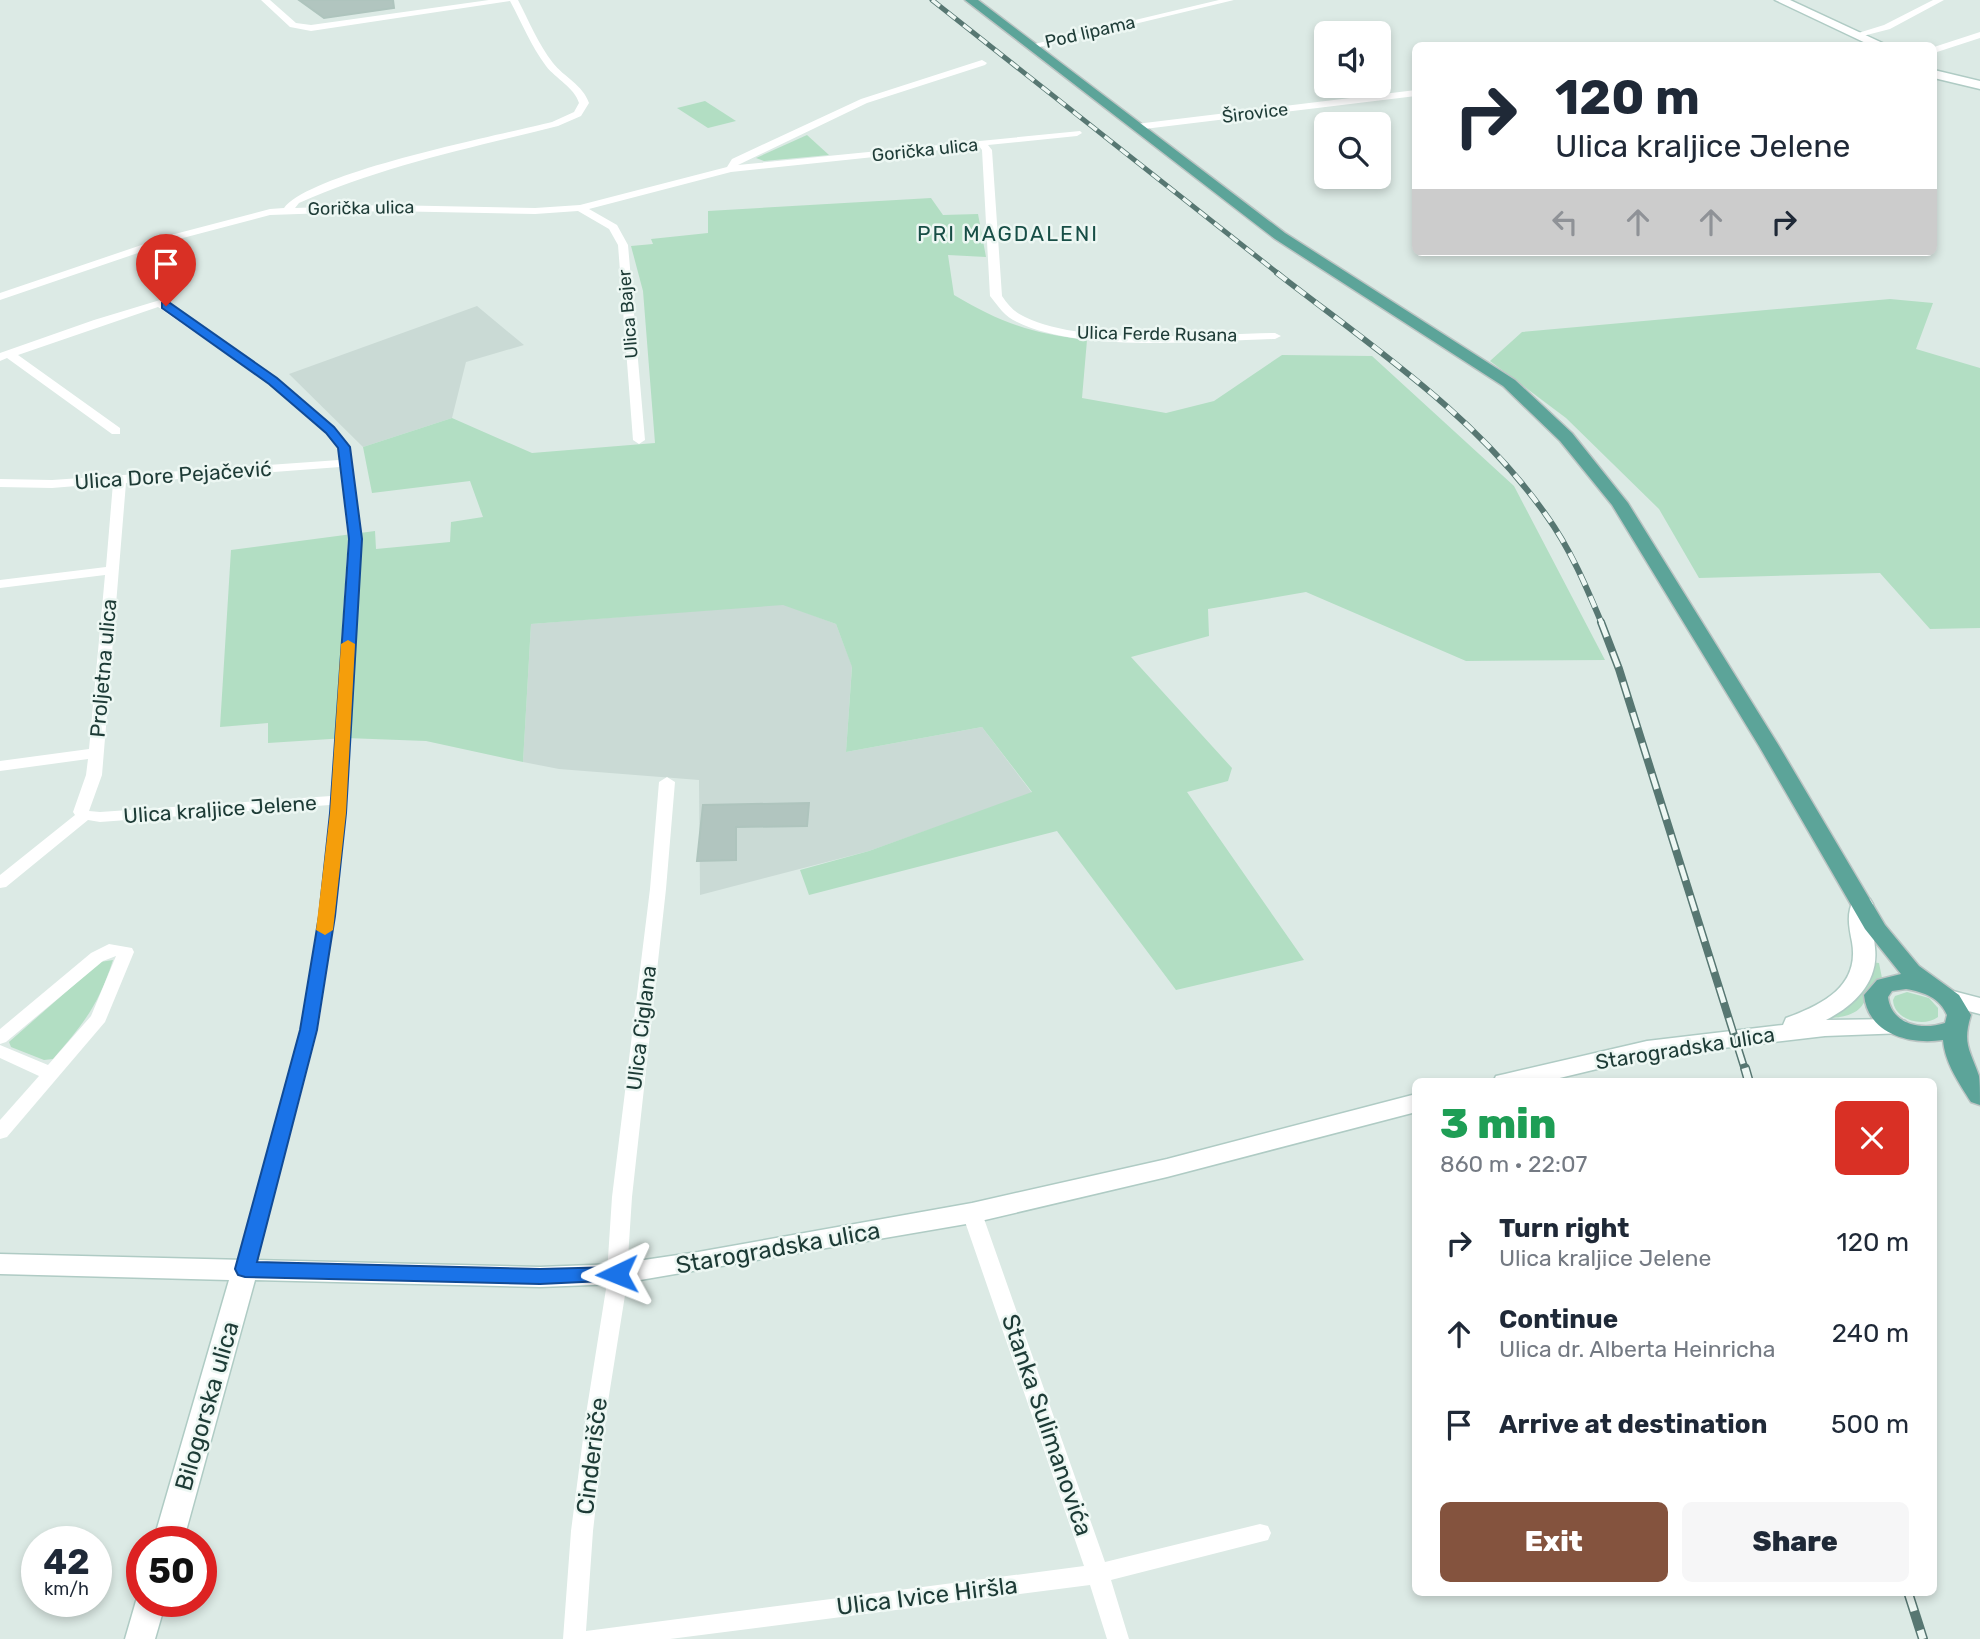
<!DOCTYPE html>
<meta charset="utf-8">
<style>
:root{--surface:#fff;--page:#f6f6f7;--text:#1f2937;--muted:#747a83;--accent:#84533e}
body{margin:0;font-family:Rubik,sans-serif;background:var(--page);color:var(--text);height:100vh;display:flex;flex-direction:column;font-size:26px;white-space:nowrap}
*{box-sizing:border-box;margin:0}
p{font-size:23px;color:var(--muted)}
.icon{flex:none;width:38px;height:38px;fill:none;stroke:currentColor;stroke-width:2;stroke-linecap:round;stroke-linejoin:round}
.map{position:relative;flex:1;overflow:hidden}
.panel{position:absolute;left:1412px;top:1078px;width:525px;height:518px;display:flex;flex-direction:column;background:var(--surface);border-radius:10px;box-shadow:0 4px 10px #0003}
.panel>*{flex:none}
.guide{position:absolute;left:1412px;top:42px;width:525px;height:214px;border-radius:10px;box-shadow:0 4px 10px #0003;background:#fff;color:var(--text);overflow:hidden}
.tools{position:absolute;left:1314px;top:21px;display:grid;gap:14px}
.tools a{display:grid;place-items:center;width:77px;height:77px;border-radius:10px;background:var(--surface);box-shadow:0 4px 10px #0003;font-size:35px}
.speed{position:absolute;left:21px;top:1526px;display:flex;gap:14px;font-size:35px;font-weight:700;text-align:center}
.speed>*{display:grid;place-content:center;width:91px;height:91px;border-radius:50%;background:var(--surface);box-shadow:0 4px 10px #0003;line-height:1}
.speed small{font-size:18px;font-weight:400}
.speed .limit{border:10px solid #d22;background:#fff;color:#111}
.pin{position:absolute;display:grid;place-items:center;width:60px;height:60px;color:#fff;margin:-72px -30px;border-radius:50% 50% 50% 0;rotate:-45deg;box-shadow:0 0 7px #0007}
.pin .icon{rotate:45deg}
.me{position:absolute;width:77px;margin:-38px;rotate:268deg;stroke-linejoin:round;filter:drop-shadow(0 0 5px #0008)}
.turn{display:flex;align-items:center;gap:24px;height:147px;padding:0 28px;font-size:32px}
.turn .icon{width:91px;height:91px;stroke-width:2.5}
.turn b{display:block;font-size:49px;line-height:60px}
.lanes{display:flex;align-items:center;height:66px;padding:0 28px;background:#0003;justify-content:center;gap:35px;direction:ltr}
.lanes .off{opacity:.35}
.round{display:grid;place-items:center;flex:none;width:74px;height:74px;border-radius:10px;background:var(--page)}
.head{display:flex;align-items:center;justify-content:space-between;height:119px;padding:0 28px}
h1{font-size:42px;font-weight:800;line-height:52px;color:#1e9e55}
.primary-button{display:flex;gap:14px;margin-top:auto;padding:14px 28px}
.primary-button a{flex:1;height:80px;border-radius:10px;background:var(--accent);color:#fff;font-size:28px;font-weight:800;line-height:80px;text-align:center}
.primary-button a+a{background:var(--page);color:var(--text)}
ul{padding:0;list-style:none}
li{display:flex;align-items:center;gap:21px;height:91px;padding:0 28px}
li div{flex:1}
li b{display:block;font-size:26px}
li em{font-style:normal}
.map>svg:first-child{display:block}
.built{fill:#cadad5}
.green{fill:#b2dec3}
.building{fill:#b1c5bf;stroke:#aec4bd;stroke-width:2}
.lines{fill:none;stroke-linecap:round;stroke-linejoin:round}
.secondary-casing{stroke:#afcbc4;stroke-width:3}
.primary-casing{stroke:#bbc4c3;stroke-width:3}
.street{fill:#fff;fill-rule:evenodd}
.secondary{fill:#fff;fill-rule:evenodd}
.primary{fill:#5ca499;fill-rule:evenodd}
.rail-far3-casing{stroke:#577772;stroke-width:5}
.rail-far2-casing{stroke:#577772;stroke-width:6}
.rail-far1-casing{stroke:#577772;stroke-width:8}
.rail-casing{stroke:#577772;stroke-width:10}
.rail-far3{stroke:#edf7f3;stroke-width:3.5;stroke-dasharray:10;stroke-linecap:butt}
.rail-far2{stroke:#edf7f3;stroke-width:4.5;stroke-dasharray:12;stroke-linecap:butt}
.rail-far1{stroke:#edf7f3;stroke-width:5;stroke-dasharray:16;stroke-linecap:butt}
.rail{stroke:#edf7f3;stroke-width:7;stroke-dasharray:20;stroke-linecap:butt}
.route{fill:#1a73e8;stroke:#114b97;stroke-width:2}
.slow{fill:#f59e0b}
.labels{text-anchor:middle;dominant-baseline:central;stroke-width:5;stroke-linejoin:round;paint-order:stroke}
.far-street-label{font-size:18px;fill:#1d3b36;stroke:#edf7f3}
.far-quarter-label{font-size:21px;letter-spacing:2px;fill:#174e46;stroke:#edf7f3}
.street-label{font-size:21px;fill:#1d3b36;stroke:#edf7f3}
.near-street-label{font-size:24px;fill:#1d3b36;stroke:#edf7f3}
</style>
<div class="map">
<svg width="1980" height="1639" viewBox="0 0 1980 1639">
<rect width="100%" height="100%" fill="#dceae5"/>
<g class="built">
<polygon points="477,306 524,345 466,362 452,418 363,447 289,374"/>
<polygon points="783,604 836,624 852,666 846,752 982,727 1032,793 869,851 700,895 699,780 559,769 523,762 531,624"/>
</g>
<g class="green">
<polygon points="705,101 736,121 708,128 677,108"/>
<polygon points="807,135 829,155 764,161 756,158"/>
<path d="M931,198L943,215L978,214L986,257L948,255L954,295C1001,323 1033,334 1087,340L1082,398L1166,413L1214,401L1282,355L1372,356L1514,486L1605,660L1466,661L1306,592L1208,609L1209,636L1131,657L1232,768L1228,781L1187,792L1304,960L1176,990L1057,831L809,895L800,870L869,851L1032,792L982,727L846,752L852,667L836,624L783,605L531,624L523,762L426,741L346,738L268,743V723L220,727L231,550L375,531L376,549L450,542L451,522L483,517L470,481L372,493L363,447L452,418L532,453L655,443L643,291L631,246L653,244L651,239L708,233V211Z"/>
<polygon points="1890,299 1933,303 1916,349 1980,368 1980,628 1930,629 1880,573 1699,578 1659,509 1566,418 1490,361 1522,332"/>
<path d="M113,960C98,1006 84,1023 53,1059L44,1060L11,1047L9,1042L100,962Z"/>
<path d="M1870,962L1879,963L1882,978C1858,992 1876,1014 1832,1018L1828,1015Z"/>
<path d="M1907,992L1929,998L1938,1008V1017C1923,1028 1894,1020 1893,1000L1895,996Z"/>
</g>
<g class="building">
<polygon points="299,0 393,0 394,8 324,18"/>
<polygon points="809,803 807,826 736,827 736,860 697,861 703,805"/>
</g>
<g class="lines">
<g class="secondary-casing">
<g id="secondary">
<polygon points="1775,0 1790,0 1889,46 1872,46"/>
<polygon points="1934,70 1980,81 1980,89 1934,78"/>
<path d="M1862,897L1870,899L1873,904C1869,920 1874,932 1875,948C1879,982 1854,1006 1826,1020L1897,1019L1905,1021L1909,1027L1905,1033L1825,1036L1647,1057L1543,1082H1493L1496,1076L1505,1074L1647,1041L1783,1025L1786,1018C1821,1005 1860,987 1852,942C1849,927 1846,913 1854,899Z"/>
<polygon points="1949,990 1980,998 1980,1014 1941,1004 1937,998 1941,992"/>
<polygon points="1416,1094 1416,1112 1167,1177 972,1223 617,1284 540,1287 255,1280 183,1542 153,1542 229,1280 0,1274 0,1254 540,1267 617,1264 698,1252 972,1203 1167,1159"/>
<polygon points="142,1591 142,1601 166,1601 155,1639 125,1639 136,1601"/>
</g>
</g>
<g class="primary-casing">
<path id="primary" d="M965,0H978L1285,233L1515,380L1572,433L1628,503L1779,746L1885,925L1919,966L1959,995L1971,1015C1962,1044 1970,1050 1979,1076C1980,1084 1980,1096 1980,1105L1971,1102C1959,1083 1945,1063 1943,1040C1909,1045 1868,1034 1864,995L1877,980L1901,974L1865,929L1759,746L1612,505L1560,441L1503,386L1275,239ZM1906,989C1924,992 1940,998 1947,1015L1945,1023C1921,1031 1891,1024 1888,997L1892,991Z"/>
</g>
<g class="street">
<path d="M261,0H270L296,23L311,25L489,0H518C529,21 538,44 553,63C564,77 583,85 589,103L581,116L558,126C470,148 382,166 299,203L295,208L385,205L535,208L580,205L727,167L732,159L861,99L982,60L987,63L985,65L867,103L738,165L1080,131L1082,133L1077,136L988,145L992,150L1002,296C1008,305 1015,313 1025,317C1083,346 1209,334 1275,333L1281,336L1275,339C1204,341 1080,353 1017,322C1005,317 998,306 990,296L982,150L979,146L731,172L589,209L617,225L628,245L645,440L639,444L633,440L618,245L609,229L578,211L535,214L385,211L270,215L179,239L0,300V293L171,235L270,209L284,208C311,172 500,135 552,122L574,112L579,103C574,87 556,79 546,66C531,46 522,23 510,1L311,31L290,27Z"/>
<polygon points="1219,0 1234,0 1031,49 1026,46"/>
<polygon points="1933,0 1944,0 1890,29 1859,37 1855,34 1884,25"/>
<polygon points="1980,32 1980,38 1934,53 1934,47"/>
<polygon points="1416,90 1416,96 1136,130 1131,127 1136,124"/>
<path d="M160,300L277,378L334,427L350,447L362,539L346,800L335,917L318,1030L255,1270L252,1275L245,1278L238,1275L235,1270L300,1030L319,917L330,805L100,822L88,820L6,887L0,888V875L75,815L73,812L86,775L88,759L0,771V761L89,749L105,575L0,588V580L106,567L113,483L52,488L0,487V479L52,480L339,460L338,447L326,433L269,384L158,307L18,355L120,428V434H112L7,358L0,361V353L94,320ZM340,467L348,539L331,796L100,812L89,811L102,775L126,483Z"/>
<polygon points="667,777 675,782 666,889 632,1197 626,1289 607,1408 593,1531 586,1631 1084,1566 962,1213 965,1208 972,1206 979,1208 982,1213 1105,1562 1260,1524 1268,1526 1271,1533 1268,1540 1260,1542 1111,1580 1129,1639 1107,1639 1090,1585 670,1639 563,1639 571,1531 587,1408 606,1289 612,1197 650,889 659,782"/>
<polygon points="109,944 132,948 134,952 105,1022 7,1137 0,1139 0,1120 39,1076 0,1058 0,1045 48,1065 91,1016 116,956 103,961 6,1042 0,1044 0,1029 91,953"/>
</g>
<use href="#secondary" class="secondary"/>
<use href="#primary" class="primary"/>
<g class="rail-far3-casing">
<polyline id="rail-far3" points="932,0 1280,275"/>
</g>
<g class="rail-far2-casing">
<path id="rail-far2" d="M1277,273C1371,346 1477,416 1546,515C1570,548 1586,586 1602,624"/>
</g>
<g class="rail-far1-casing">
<polyline id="rail-far1" points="1601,622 1619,669 1745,1070"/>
</g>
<g class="rail-casing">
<g id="rail">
<polyline points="1745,1068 1749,1082"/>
<polyline points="1908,1592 1923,1639"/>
</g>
</g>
<use href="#rail-far3" class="rail-far3"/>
<use href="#rail-far2" class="rail-far2"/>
<use href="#rail-far1" class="rail-far1"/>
<use href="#rail" class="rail"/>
</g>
<polygon class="route" points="162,303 170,303 277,378 334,427 350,447 362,539 346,813 335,916 317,1030 257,1262 540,1269 617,1267 624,1269 626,1274 624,1280 540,1284 245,1277 238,1275 235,1269 300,1030 319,916 330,813 349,539 338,448 326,433 269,384 162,308"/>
<polygon class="slow" points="348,640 355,644 346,813 333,930 325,935 316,930 330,813 341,644"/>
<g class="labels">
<g class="far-street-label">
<text transform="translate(1090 32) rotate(-13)">Pod lipama</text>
<text transform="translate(1255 113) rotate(-7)">Širovice</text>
<text transform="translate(925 150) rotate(-6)">Gorička ulica</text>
<text transform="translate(361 208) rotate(-1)">Gorička ulica</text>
<text transform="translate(628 314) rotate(-95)">Ulica Bajer</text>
<text transform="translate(1157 334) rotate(1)">Ulica Ferde Rusana</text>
</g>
<g class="far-quarter-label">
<text x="1008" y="233">PRI MAGDALENI</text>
</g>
<g class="street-label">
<text transform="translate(173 475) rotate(-4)">Ulica Dore Pejačević</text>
<text transform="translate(103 668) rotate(-85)">Proljetna ulica</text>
<text transform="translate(220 809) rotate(-4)">Ulica kraljice Jelene</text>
<text transform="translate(641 1028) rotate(-83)">Ulica Ciglana</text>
<text transform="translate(1685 1048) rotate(-9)">Starogradska ulica</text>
</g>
<g class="near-street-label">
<text transform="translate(778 1248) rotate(-10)">Starogradska ulica</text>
<text transform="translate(207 1406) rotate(-74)">Bilogorska ulica</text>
<text transform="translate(1047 1425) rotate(71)">Stanka Sulimanovića</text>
<text transform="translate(592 1456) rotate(-83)">Cinderišče</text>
<text transform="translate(927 1596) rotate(-7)">Ulica Ivice Hiršla</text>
</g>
</g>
</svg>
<div class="tools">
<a><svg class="icon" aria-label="sound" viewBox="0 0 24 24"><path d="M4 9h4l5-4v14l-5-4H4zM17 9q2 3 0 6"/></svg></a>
<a><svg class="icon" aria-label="search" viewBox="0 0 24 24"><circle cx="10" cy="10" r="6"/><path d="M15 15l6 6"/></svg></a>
</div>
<div class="speed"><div>42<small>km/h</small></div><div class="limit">50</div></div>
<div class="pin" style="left:166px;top:306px;background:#d93025"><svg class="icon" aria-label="arrive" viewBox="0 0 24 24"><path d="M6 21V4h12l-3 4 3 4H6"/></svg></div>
<svg class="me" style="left:617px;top:1274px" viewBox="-20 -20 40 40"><path d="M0-17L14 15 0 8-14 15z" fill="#1a73e8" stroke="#fff" stroke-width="4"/></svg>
<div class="guide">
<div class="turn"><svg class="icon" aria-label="right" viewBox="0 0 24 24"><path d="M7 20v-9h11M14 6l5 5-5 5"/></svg><div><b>120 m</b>Ulica kraljice Jelene</div></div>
<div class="lanes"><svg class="icon off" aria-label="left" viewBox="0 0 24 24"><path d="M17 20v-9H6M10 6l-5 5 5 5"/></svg><svg class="icon off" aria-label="ahead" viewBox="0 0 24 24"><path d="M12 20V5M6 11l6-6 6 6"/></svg><svg class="icon off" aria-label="ahead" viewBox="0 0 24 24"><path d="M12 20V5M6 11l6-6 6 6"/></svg><svg class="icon" aria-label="right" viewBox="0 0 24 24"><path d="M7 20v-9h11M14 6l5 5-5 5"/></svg></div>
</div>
<section class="panel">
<div class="head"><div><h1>3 min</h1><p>860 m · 22:07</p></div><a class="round" style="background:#d93025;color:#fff"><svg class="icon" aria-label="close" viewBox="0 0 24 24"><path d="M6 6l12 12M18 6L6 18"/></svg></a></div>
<ul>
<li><svg class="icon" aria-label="right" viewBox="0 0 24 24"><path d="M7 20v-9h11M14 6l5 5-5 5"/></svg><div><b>Turn right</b><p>Ulica kraljice Jelene</p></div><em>120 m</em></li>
<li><svg class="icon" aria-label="ahead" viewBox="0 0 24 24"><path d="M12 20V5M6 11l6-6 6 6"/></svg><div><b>Continue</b><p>Ulica dr. Alberta Heinricha</p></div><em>240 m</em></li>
<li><svg class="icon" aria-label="arrive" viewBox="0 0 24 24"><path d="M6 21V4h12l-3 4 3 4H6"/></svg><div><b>Arrive at destination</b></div><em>500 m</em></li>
</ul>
<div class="primary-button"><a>Exit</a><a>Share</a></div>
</section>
</div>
